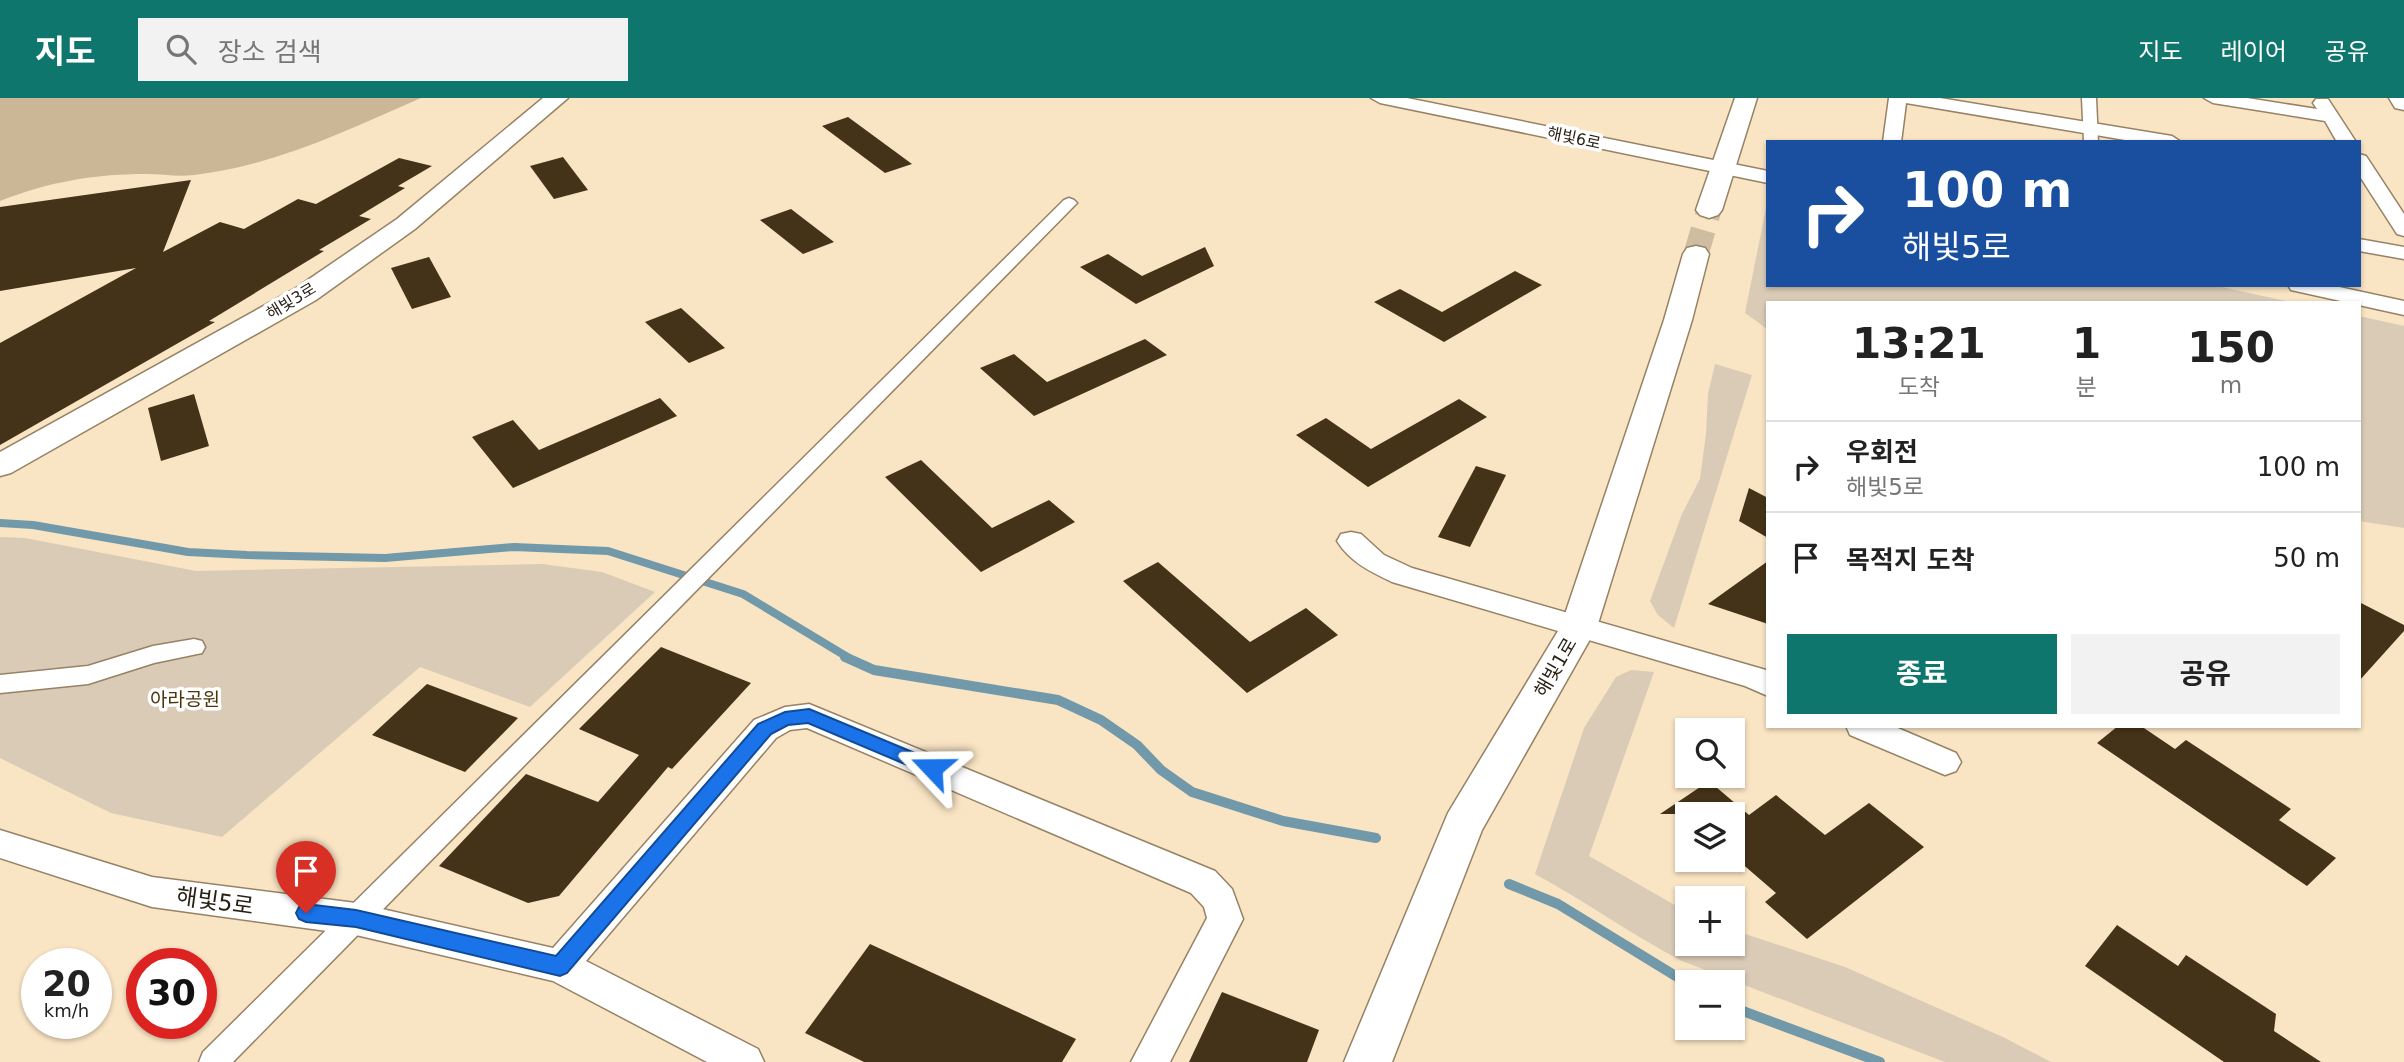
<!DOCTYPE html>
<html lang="ko">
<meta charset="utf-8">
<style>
:root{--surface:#fff;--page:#f2f2f2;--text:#222;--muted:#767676;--line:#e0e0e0;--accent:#0f766e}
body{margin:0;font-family:"DejaVu Sans","Noto Sans KR",sans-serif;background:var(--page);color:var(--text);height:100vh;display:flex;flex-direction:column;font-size:26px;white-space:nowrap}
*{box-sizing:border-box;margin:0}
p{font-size:23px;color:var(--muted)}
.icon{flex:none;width:38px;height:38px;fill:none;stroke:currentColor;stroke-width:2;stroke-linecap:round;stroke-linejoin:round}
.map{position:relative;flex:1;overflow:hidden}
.details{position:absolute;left:1766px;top:203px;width:595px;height:427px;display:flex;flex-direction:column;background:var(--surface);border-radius:0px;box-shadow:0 2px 5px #0004}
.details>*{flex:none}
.top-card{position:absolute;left:1766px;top:42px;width:595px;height:147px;border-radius:0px;box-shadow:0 2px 5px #0004;background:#1a4fa0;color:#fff;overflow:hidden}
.buttons{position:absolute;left:1675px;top:620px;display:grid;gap:14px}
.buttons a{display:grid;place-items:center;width:70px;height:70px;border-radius:0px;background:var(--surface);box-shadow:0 2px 5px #0004;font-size:35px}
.speed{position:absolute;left:21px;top:850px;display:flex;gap:14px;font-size:35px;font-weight:700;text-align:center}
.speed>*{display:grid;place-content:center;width:91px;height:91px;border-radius:50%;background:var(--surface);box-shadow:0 2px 5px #0004;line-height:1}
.speed small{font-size:18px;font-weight:400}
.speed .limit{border:10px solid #d22;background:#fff;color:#111}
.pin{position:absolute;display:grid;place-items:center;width:60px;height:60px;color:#fff;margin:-72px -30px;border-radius:50% 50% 50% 0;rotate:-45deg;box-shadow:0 0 7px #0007}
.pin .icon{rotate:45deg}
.me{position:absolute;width:77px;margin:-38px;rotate:293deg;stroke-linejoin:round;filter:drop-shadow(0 0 5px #0008)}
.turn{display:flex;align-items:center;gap:24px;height:147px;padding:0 21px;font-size:32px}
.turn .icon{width:91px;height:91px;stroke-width:2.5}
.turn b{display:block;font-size:49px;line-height:60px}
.eta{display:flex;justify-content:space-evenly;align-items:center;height:119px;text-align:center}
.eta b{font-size:42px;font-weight:700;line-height:49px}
.button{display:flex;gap:14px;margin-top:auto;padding:14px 21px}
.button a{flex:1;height:80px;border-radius:0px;background:var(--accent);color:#fff;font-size:28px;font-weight:700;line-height:80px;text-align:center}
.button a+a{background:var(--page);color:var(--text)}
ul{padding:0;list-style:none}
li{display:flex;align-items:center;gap:21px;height:91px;padding:0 21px;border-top:2px solid var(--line)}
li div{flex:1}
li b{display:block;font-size:26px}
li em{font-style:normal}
header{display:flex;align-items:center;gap:42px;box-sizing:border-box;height:98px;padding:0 35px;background:var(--accent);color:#fff}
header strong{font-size:33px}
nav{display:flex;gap:38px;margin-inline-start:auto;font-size:24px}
.search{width:490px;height:63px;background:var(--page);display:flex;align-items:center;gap:18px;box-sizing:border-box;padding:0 24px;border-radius:0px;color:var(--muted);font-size:26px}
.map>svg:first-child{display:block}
.green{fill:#dacbb6}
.forest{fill:#cbb696}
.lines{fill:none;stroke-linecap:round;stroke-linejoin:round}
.stream-far1{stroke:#7199a9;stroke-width:8}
.stream{stroke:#7199a9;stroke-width:10}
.building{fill:#443318}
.tertiary-tunnel{stroke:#cfbda1;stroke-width:25;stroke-dasharray:25 13;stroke-linecap:butt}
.pedestrian-casing{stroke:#968265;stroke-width:3}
.minor-casing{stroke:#968265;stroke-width:3}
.tertiary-casing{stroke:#968265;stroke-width:3}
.primary-casing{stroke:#968265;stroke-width:3}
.pedestrian{fill:#fff;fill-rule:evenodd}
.minor{fill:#fff;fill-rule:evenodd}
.tertiary{fill:#fff;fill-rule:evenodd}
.primary{fill:#fff;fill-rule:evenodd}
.route{fill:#1a73e8;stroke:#114b97;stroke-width:2}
.labels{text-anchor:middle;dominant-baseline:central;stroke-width:7;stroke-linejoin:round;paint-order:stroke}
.far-street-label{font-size:16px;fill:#271f13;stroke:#fff}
.street-label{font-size:19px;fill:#271f13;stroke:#fff}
.park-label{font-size:19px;fill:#4c350c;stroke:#fff}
.near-street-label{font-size:23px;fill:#271f13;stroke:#fff}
</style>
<header>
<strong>지도</strong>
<div class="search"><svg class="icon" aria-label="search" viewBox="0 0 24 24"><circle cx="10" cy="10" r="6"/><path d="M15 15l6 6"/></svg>장소 검색</div>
<nav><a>지도</a><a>레이어</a><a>공유</a></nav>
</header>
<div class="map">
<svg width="2404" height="964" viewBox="0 0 2404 964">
<rect width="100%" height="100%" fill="#f9e4c4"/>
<g class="green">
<polygon points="1767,105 1768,187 2213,187 2295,205 1768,205 1767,231 1745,215"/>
<polygon points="2359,218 2404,228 2404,430 2359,423"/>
<polygon points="1715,266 1752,277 1674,530 1658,517 1650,503 1682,416 1700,381 1706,336 1708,296"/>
<polygon points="0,439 25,440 196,473 542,466 602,474 655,494 530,609 420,569 222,739 111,715 0,660"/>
<path d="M1631,572L1654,574L1589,758L1687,814V845H1732L1733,832L1845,869L2003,939L2051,964H1945L1682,863C1632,837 1585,803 1535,776L1584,630L1616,579Z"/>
</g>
<path class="forest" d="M0,0H421C348,32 274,68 194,77C178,79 162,76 146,76C94,76 48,84 0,103Z"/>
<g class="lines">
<polyline class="stream-far1" points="0,425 33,427 188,454 247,457 385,460 514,449 608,453 743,496 849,560"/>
<g class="stream">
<polyline points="845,559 874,572 1058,602 1101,622 1137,647 1161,672 1192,694 1283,723 1376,740"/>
<polyline points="1509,786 1558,806 1687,885"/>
<polyline points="1732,909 1880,964"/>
</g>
</g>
<g class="building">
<polygon points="848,19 912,66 885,75 822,28"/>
<polygon points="563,59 588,92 554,101 530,68"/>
<polygon points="399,60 432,68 398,88 405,90 359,118 371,121 319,152 324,153 209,223 215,224 0,347 0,245 136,170 0,193 0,109 191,82 163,154 220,124 244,131 298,101 316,106"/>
<polygon points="791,111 834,144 803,156 760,122"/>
<polygon points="1205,149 1214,168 1136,206 1080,169 1108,156 1142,178"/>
<polygon points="429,159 451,199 412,211 391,170"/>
<polygon points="1515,173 1542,187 1444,244 1374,204 1400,191 1442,214"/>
<polygon points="681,210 725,250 689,265 645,224"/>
<polygon points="1145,241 1167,257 1034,318 980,270 1014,256 1047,284"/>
<polygon points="194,296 209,348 161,363 148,310"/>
<polygon points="660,300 677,318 513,390 472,339 513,322 539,352"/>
<polygon points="1459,301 1487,319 1368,389 1296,337 1326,320 1371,351"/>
<polygon points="921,362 992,430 1049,402 1075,424 981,474 885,379"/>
<polygon points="1476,368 1506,377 1470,449 1438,439"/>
<polygon points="1749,390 1768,400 1768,440 1739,423"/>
<polygon points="1768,463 1768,526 1708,506"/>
<polygon points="1158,464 1250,544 1306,510 1338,537 1247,595 1123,483"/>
<polygon points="2359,504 2404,527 2404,533 2359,583"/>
<polygon points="661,549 751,585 672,671 668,669 559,798 528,805 439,768 526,676 598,704 639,657 579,631"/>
<polygon points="427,586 518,620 465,674 372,637"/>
<polygon points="2118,628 2141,628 2175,651 2186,642 2291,711 2279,722 2336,760 2307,788 2097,645"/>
<polygon points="1709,683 1749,717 1776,697 1825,737 1869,705 1924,749 1807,841 1765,804 1776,795 1732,757 1732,716 1660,716"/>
<polygon points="2117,827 2178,868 2186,857 2276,916 2274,933 2321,964 2224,964 2085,868"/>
<polygon points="870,846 1076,941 1062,964 864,964 805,935"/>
<polygon points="1222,894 1319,932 1307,964 1189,964"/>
</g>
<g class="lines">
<polyline class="tertiary-tunnel" points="1696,156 1709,112"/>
<g class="pedestrian-casing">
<g id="pedestrian">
<polygon points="2082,0 2096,0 2098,44 2084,44"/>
<polygon points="1069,100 1074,102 1077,105 1074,108 233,964 199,964 203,954 1064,102"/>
<polygon points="194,541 202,543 205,549 202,555 154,565 88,586 0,595 0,577 88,568 153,548"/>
</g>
</g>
<g class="minor-casing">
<g id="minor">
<polygon points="1371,0 1407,0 1768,73 1768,85 1380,5"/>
<polygon points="1889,0 1940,0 2172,38 2181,44 2137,44 1906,5 1901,44 1883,44"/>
<polygon points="2204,0 2247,0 2317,11 2313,5 2316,1 2328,1 2356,44 2337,44 2325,23 2213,5"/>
<polygon points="2359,56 2366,58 2404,116 2404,138 2397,136 2359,77"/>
<polygon points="2359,141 2404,149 2404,161 2359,153"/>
<polygon points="2288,187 2330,187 2404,203 2404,217 2291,192"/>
<path d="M1351,434L1361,436L1384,457L1412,470L1766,572L1768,598L1745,588L1392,484C1371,474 1350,464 1337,443L1341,436Z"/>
<polygon points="809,606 1215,773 1232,791 1243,821 1170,964 1131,964 1207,820 1204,809 1191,795 807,630 790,632 776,640 586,863 758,951 764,964 707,964 553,883 356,837 152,809 0,760 0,732 152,779 356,805 553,850 754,622 785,609"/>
<polygon points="1846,628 1893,628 1956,655 1961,664 1956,673 1945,677 1850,637"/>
</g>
</g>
<g class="tertiary-casing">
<g id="tertiary">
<polygon points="543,0 568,0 415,131 316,202 11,375 0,378 0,354 296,190 397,121"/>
<polygon points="1735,0 1757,0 1722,112 1718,117 1709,120 1700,117 1696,112"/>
<polygon points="1696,148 1705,150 1709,156 1692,222 1597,529 1482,732 1392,964 1344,964 1448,715 1561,528 1664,222 1683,156 1687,150"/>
</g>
</g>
<g class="primary-casing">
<polygon id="primary" points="2389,0 2404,0 2404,12 2395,10"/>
</g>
<use href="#pedestrian" class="pedestrian"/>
<use href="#minor" class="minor"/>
<use href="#tertiary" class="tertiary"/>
<use href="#primary" class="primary"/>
</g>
<polygon class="route" points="809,611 939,665 941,670 939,675 932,677 926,675 808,625 788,627 771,636 567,875 560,878 356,829 306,824 299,821 296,815 299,809 306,806 356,812 556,858 758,626 785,614"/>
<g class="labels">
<g class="far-street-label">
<text transform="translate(1574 40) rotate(12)">해빛6로</text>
<text transform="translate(291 203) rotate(-31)">해빛3로</text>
</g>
<g class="street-label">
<text transform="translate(1555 569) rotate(-60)">해빛1로</text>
</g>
<g class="park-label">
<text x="185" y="601">아라공원</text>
</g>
<g class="near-street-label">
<text transform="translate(215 803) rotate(8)">해빛5로</text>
</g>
</g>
</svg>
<div class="buttons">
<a><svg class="icon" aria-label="search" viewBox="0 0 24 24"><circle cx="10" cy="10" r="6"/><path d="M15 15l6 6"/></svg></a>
<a><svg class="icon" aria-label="layers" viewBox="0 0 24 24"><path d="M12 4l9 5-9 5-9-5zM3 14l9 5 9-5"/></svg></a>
<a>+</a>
<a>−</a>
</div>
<div class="speed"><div>20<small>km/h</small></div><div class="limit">30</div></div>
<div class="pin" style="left:306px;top:815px;background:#d93025"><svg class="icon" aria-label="arrive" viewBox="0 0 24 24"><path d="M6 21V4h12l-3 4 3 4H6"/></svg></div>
<svg class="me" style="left:932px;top:670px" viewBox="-20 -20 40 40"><path d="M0-17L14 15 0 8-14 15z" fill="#1a73e8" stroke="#fff" stroke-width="4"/></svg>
<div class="top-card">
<div class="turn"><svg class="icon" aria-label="right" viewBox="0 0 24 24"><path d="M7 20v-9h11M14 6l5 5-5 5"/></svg><div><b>100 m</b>해빛5로</div></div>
</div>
<section class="details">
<div class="eta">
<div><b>13:21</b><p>도착</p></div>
<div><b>1</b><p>분</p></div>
<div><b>150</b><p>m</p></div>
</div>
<ul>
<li><svg class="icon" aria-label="right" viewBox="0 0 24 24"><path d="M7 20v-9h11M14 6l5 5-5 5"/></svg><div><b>우회전</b><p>해빛5로</p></div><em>100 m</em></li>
<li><svg class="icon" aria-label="arrive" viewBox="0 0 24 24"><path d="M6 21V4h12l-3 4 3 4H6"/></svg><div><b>목적지 도착</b></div><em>50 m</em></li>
</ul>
<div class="button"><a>종료</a><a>공유</a></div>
</section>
</div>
